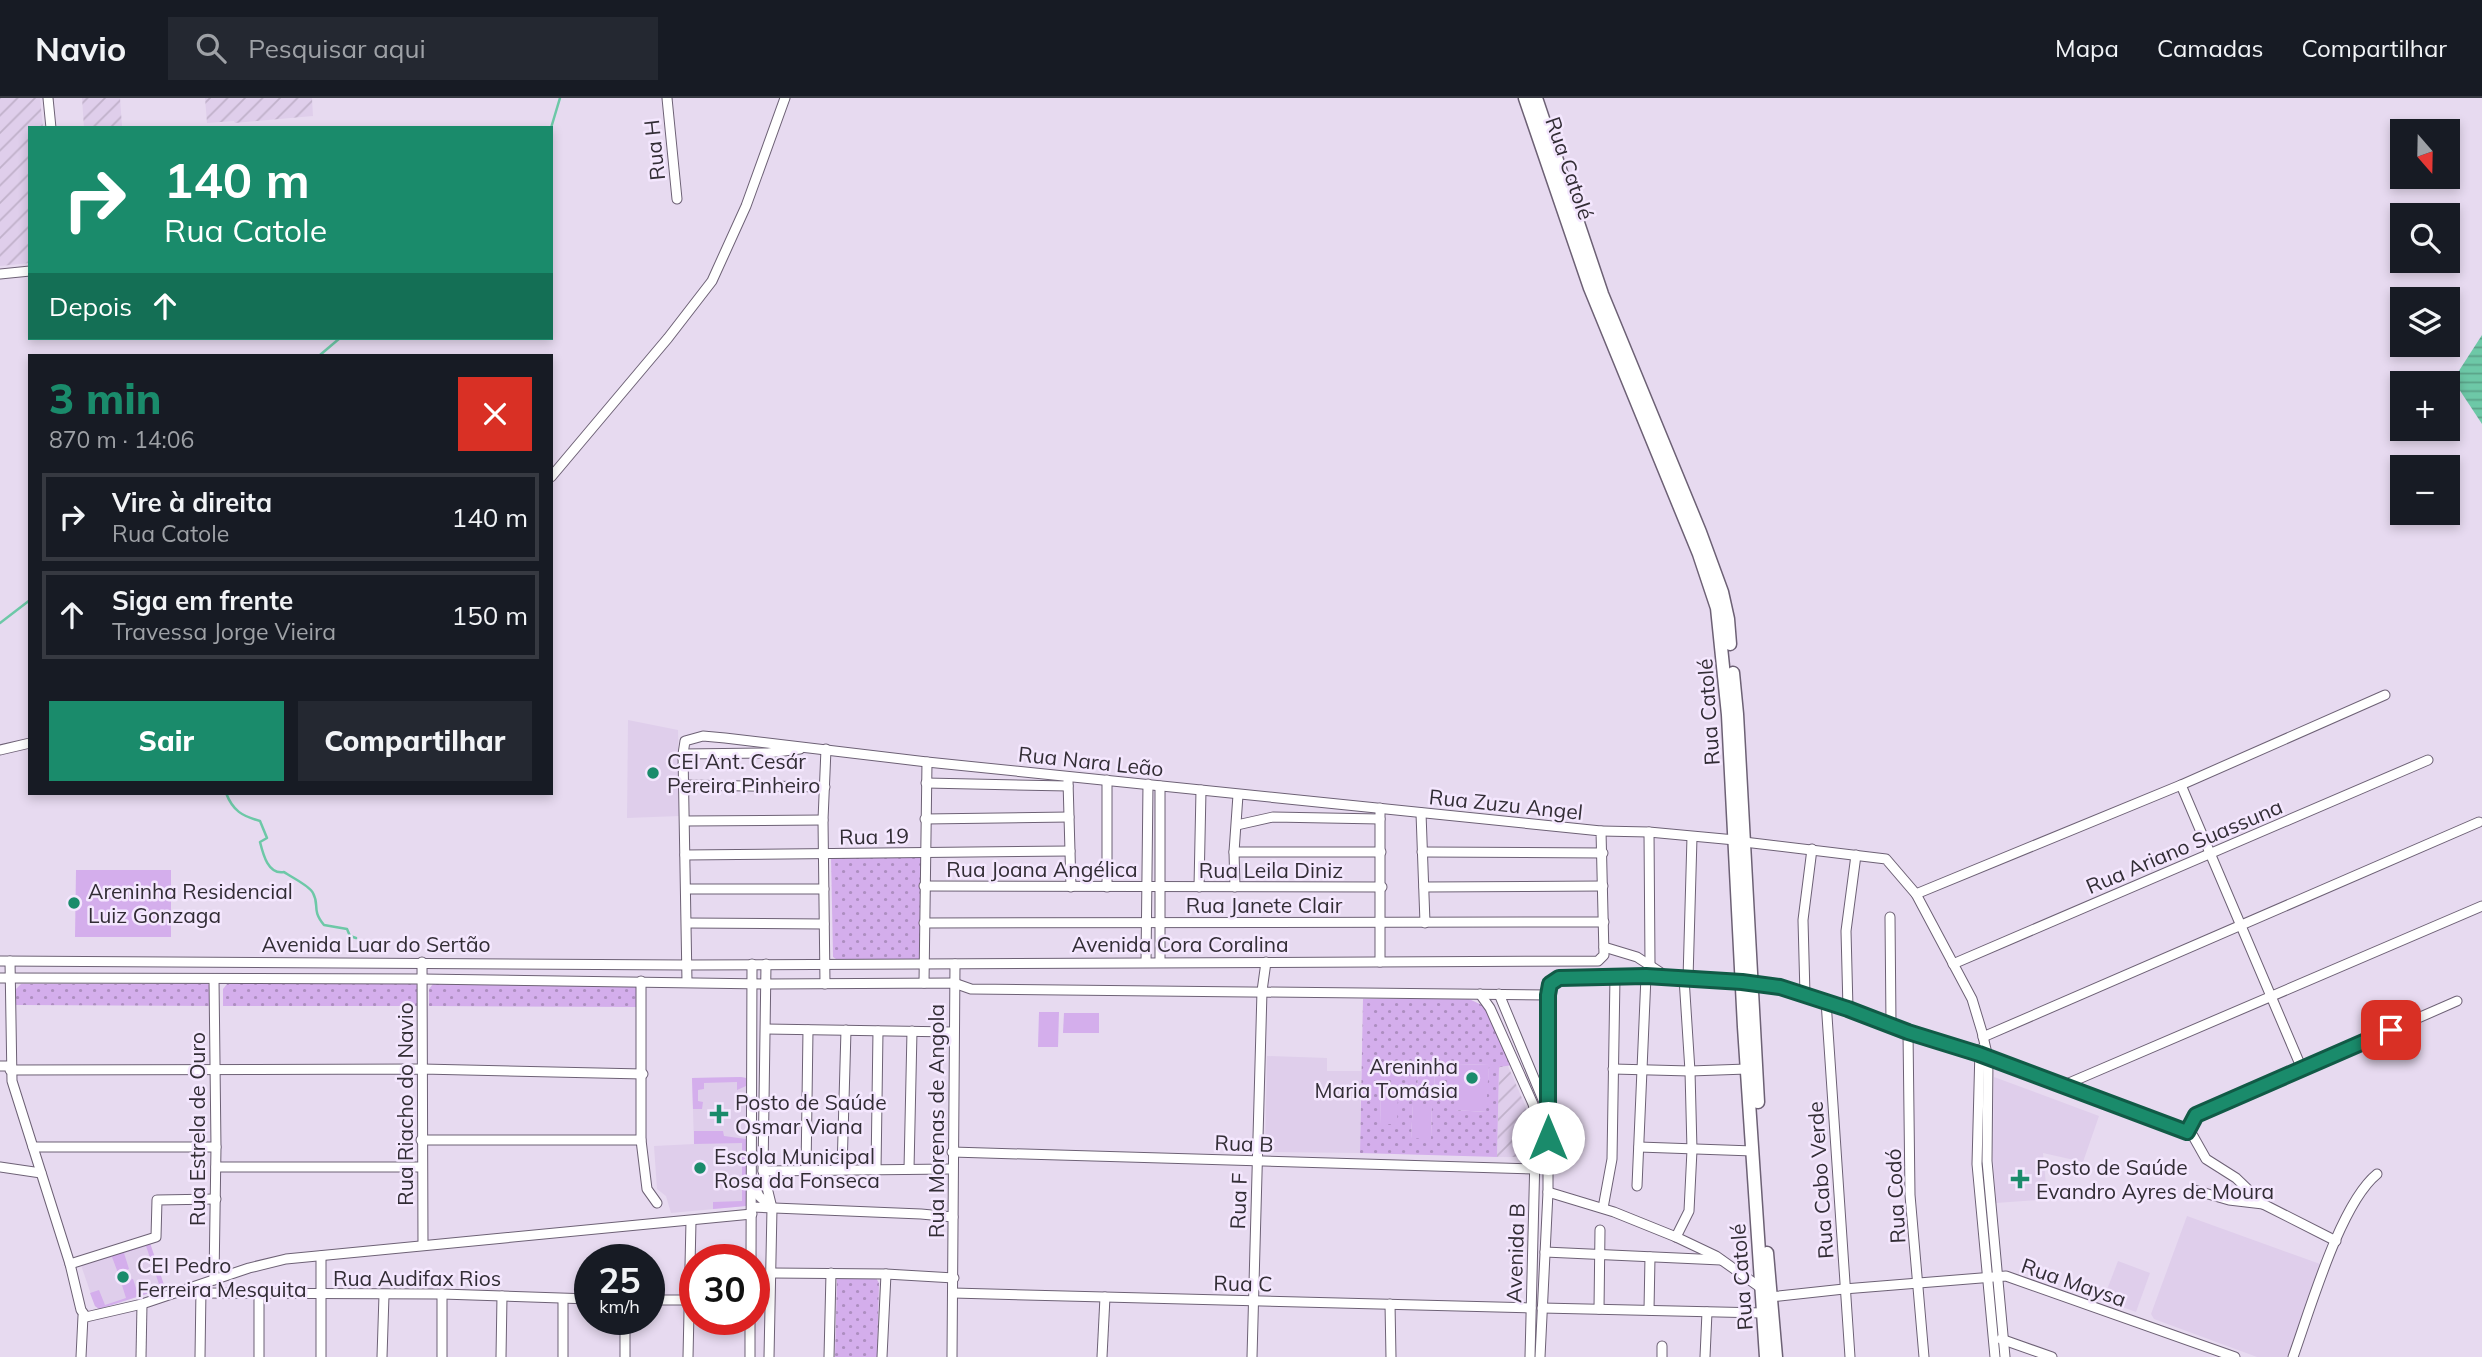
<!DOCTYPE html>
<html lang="pt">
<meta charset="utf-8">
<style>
:root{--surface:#171b24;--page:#242831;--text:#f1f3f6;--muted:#9ea1a6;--line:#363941;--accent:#1a8b6b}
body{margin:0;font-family:Mulish,sans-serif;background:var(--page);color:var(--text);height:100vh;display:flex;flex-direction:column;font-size:26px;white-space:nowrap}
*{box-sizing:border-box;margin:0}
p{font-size:23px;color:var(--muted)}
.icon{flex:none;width:38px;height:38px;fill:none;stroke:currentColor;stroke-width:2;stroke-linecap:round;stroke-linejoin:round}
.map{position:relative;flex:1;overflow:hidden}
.drawer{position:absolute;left:28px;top:256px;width:525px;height:441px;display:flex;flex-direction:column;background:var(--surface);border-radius:0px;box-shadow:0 4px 10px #0003}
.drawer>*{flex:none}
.banner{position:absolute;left:28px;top:28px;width:525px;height:214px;border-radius:0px;box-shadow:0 4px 10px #0003;background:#1a8b6b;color:#fff;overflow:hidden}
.needle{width:46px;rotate:160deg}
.fabs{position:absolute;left:2390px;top:21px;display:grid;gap:14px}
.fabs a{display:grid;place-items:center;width:70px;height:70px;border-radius:0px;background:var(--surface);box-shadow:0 4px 10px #0003;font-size:35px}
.speed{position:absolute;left:574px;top:1146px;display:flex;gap:14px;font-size:35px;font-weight:700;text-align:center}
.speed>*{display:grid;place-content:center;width:91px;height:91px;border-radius:50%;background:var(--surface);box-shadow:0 4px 10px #0003;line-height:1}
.speed small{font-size:18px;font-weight:400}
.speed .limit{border:10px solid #d22;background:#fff;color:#111}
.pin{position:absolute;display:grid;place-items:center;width:60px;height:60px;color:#fff;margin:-30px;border-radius:14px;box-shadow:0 4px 10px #0006}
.me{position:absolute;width:77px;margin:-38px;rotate:0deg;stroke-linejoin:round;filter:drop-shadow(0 0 5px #0008)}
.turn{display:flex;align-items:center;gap:24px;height:147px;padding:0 21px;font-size:32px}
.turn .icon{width:91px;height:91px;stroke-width:2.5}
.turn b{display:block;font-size:49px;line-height:60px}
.then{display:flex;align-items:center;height:66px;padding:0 21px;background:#0003;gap:14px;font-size:26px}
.round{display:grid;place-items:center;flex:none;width:74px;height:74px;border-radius:0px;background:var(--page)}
.headline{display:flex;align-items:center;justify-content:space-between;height:119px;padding:0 21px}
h1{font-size:42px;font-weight:800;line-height:52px;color:var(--accent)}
.primary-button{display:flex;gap:14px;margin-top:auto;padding:14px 21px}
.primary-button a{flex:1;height:80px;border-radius:0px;background:var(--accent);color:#fff;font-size:28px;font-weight:800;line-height:80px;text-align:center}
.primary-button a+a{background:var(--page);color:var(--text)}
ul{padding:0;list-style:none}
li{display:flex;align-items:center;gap:21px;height:88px;margin:0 14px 10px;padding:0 7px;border:4px solid var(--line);border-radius:0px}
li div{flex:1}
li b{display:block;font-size:26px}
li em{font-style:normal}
header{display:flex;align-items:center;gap:42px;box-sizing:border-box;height:98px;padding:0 35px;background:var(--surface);border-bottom:2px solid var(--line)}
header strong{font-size:33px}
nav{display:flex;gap:38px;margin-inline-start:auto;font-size:24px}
.search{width:490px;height:63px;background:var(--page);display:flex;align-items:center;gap:18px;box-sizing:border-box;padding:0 24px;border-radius:0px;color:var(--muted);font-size:26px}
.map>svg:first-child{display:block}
.built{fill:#dfceeb}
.industrial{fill:url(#industrial-furrows)}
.grass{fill:#d4aeec}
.park{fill:url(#park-dots);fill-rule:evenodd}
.water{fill:url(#water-rules)}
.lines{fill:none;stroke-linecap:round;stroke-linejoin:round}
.stream{stroke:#6dc8a7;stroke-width:2.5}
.street-casing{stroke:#6d6175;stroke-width:11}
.secondary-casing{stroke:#6d6175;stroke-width:15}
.street{stroke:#fff;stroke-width:9}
.secondary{stroke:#fff;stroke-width:12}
.route-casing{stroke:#115a46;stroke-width:18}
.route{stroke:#1a8b6b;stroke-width:12}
.poi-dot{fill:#1a8b6b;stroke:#f4e7fe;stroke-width:2.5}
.labels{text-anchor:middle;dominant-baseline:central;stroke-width:5;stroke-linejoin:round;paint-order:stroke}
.street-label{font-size:21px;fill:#322d35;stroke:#f4e7fe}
.poi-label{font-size:21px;fill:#322d35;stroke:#f4e7fe;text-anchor:start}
</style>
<header>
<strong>Navio</strong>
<div class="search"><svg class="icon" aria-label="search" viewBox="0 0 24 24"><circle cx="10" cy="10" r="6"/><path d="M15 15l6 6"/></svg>Pesquisar aqui</div>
<nav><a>Mapa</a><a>Camadas</a><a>Compartilhar</a></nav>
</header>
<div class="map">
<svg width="2482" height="1259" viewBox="0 0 2482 1259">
<defs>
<pattern id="industrial-furrows" width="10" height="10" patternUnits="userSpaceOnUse" patternTransform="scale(1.75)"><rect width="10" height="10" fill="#dfceeb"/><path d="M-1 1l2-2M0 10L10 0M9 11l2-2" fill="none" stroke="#c0b1ca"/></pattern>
<pattern id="park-dots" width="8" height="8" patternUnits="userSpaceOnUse" patternTransform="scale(1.75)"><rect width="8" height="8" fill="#d4aeec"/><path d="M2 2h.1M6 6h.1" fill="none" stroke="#ad8ec0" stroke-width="1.8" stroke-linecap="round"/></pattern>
<pattern id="water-rules" width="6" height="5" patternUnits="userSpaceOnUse" patternTransform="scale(1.75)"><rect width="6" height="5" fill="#6dc8a7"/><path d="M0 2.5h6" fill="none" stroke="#5aa389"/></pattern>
</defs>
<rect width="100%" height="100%" fill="#e7daf0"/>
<g class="built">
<polygon points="628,622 678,632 680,718 627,720"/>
<polygon points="1267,958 1327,960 1327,973 1361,973 1360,1055 1268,1054 1265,1050"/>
<polygon points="741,979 746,980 746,1108 671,1115 666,1098 657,1091 654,1048 694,1046 692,980"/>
<polygon points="1994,979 2099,1018 2083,1064 2043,1055 2046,1087 2038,1088 2039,1102 1996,1105 1993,1059"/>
<polygon points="2187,1118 2323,1167 2288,1259 2257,1259 2154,1221 2151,1216"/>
<polygon points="150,1145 165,1190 99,1211 95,1208 81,1167"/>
<polygon points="2118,1163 2150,1175 2136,1214 2103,1202"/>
</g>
<g class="industrial">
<polygon points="0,0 40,0 43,30 30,30 30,165 0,168"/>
<polygon points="82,0 120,0 122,28 126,30 84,30"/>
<polygon points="205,0 312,0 313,18 235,25 234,23 207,25"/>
<polygon points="1499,968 1508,968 1525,1007 1528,1021 1526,1059 1497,1059"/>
</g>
<g class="grass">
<polygon points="76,772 171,772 171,839 75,839"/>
<polygon points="1039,914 1059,914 1058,949 1038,949"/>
<polygon points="1064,915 1099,915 1099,935 1063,935"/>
<polygon points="1457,966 1489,967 1487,1014 1454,1012"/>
<polygon points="1418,970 1435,971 1434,1001 1417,1001"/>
<polygon points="741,979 746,980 746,988 737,992 737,984 704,985 704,991 698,992 698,1003 703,1004 702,1011 693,1011 692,980"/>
<polygon points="1381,994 1398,994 1398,1026 1380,1026"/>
<polygon points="1413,1005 1432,1006 1431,1041 1411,1041"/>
<polygon points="694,1033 723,1033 724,1038 746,1041 746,1108 713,1111 713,1104 742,1103 742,1045 694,1046"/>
<polygon points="150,1145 165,1190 99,1211 95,1208 90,1195 99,1192 105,1207 126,1200 121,1184 133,1181 138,1196 160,1189 146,1148 124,1155 129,1171 118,1175 112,1159 90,1164"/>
</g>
<g class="park">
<polygon points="922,757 920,861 836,861 833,859 831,758"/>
<polygon points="415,885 418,889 418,908 223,908 223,891 227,886"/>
<polygon points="21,886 208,886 211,890 212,908 16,907 16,891"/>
<polygon points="433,886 639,888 639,909 429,908 429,891"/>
<path d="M1363,901H1469L1484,908L1489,914L1513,967L1499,969L1497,1059L1360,1055ZM1457,966L1489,967L1486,1014L1455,1012ZM1418,970L1435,971L1434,1001L1417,1000ZM1381,994H1398L1397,1026H1380ZM1413,1006H1432L1431,1041L1411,1040Z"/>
<polygon points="837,1180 876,1180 879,1185 877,1259 835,1259"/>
</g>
<polygon class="water" points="2482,237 2482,326 2453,282"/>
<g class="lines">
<g class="stream">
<polyline points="551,30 560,0"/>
<polyline points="320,257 340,240"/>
<polyline points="0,525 30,502"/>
<path d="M226,695C233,713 242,718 260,723L267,740L260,744C263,756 268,777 284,774C291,779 310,788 313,795C320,808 311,811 324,827L347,831L350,838L356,840"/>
</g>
<g class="street-casing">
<g id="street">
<polyline points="48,0 51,30"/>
<polyline points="667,0 677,101"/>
<polyline points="0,176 30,173"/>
<polyline points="551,379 668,240 712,183 746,108 785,0"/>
<polyline points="0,652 30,645"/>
<polyline points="683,656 768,655 800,651"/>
<polyline points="1068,683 1071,789"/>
<polyline points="926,685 1068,688"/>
<polyline points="683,687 825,689"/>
<polyline points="2181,687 2302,971"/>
<polyline points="1380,710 1380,864"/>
<polyline points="1421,715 1425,825"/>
<polyline points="925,721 1069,719"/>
<polyline points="685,723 823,722"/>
<polyline points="1237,727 1273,719 1380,721"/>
<polyline points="1601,733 1649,734 1735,742"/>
<polyline points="1649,734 1650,866"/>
<polyline points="1744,744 1886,761 1916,796 1972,901 1982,934 1988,960 1987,1063 2005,1259"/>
<polyline points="1234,754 1381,754"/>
<polyline points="1422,754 1603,755"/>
<polyline points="685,757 1070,753"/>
<polyline points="924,788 1382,789"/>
<polyline points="1107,789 1107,682"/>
<polyline points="1199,789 1201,692"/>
<polyline points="1235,789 1234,754 1238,697"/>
<polyline points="1424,789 1603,788"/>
<polyline points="687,791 824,791"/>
<polyline points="1916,796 2181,687 2385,597"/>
<polyline points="1890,819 1891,926"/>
<polyline points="687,825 824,826"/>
<polyline points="924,825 1604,824"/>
<polyline points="1604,849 1637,859 1666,878"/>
<path d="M0,863L687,867L1598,863L1604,857L1601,733L927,664L725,640L703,638L685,643L683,656C684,732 686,808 687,884"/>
<polyline points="10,863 12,983 70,1166 81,1212 86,1219 142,1206 249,1170 286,1161 752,1116"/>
<polyline points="422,864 423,1147"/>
<polyline points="1146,864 1148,686"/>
<polyline points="1160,864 1160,688"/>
<polyline points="766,866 763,1073 772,1110 769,1259"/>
<polyline points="1953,866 2428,662"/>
<polyline points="0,880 422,881 766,886 954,885 971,891 1548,897"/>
<polyline points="214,881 216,1049 214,1182"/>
<polyline points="1688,881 1692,739"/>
<polyline points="641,883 641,1042 647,1091 657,1105"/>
<polyline points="924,885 927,664"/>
<polyline points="825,886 823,722 826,651"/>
<polyline points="1480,896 1490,910 1533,1006 1536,1017 1530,1259"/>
<polyline points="1499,896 1546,1009"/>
<polyline points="1805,897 1803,822 1812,751"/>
<polyline points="1826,903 1850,1259"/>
<polyline points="1848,911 1846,833 1856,757"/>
<polyline points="766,931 953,934"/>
<polyline points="1908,934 1910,1097 1924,1259"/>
<polyline points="1983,939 2479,724"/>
<polyline points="1980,951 1977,1066 1995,1259"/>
<polyline points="0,968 11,968"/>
<polyline points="1613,971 1690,973 1747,971"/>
<polyline points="10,972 422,971 643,976"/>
<polyline points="2062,988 2482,808"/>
<polyline points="2187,1034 2196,1017 2457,903"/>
<polyline points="421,1042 641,1042"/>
<polyline points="33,1049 216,1049"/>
<polyline points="1639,1049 1753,1053"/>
<polyline points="952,1054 1535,1071"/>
<polyline points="0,1069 41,1075"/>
<polyline points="216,1069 421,1069"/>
<polyline points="909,1071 912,933"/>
<polyline points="842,1072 846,932"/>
<polyline points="876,1072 878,933"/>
<polyline points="763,1073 951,1071"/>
<polyline points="806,1073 808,932"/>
<polyline points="754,1087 759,1098 772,1110"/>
<polyline points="1637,1088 1646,878"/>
<polyline points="2194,1092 2229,1102 2263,1106"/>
<polyline points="1548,1094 1614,1114 1676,1139 1716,1158 1761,1190"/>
<polyline points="752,1109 921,1116 953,1119"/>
<polyline points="1603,1110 1612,1061 1615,879"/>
<polyline points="1676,1139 1689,1113 1692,1052 1690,973 1684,880"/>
<polyline points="1545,1154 1721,1162"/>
<polyline points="321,1158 321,1259"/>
<polyline points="751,1162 752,866"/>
<polyline points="70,1166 156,1139 157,1102 216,1101"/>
<polyline points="772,1175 886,1176 954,1180"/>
<polyline points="201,1195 442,1196 590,1201"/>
<polyline points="953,1195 1531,1210"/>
<polyline points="1770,1199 1844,1191 2006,1178 2235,1259"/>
<polyline points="649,1202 693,1202"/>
<polyline points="1390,1206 1391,1259"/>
<polyline points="1542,1210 1763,1215"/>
<polyline points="1599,1211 1600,1132"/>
<polyline points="1649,1212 1650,1159"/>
<polyline points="625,1222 625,1259"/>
<polyline points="2001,1241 2052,1259"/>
<polyline points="81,1259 83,1218"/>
<polyline points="141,1259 142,1206"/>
<polyline points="200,1259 201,1191"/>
<polyline points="259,1259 259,1196"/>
<polyline points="382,1259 384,1197"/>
<polyline points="442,1259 442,1196"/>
<polyline points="501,1259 502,1198"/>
<polyline points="563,1259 563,1201"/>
<polyline points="688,1259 691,1123"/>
<polyline points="750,1259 750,1222"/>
<polyline points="829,1259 831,1175"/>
<polyline points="882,1259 886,1176"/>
<polyline points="952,1259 955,866"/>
<polyline points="1102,1259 1105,1199"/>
<polyline points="1252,1259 1262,893 1266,864"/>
<polyline points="1540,1259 1548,1094 1548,897 1550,886 1558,880 1646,878 1742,884 1780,889 1908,934 1979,956 2187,1034 2193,1038 2206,1061 2236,1080 2263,1106 2336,1143"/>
<polyline points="1662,1259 1662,1248"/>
<polyline points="1705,1259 1707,1214"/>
<path d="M2293,1259C2310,1212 2340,1106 2377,1076"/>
</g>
</g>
<g class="secondary-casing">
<g id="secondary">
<polyline points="1525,0 1590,190 1699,456 1717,510 1728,617 1744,929 1766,1259"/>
<polyline points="1536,0 1602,196 1700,434 1722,494 1728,521 1730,546"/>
<polyline points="1733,575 1737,616 1758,1004"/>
<polyline points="1767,1155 1776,1259"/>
</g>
</g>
<use href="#street" class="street"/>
<use href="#secondary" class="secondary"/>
</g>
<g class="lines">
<g class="route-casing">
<polyline id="route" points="1548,1040 1548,897 1550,886 1559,880 1646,878 1742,884 1780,889 1848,911 1908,934 1979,956 2187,1034 2196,1017 2391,932"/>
</g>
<use href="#route" class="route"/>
</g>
<g class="poi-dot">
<circle cx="653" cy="675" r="7"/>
<circle cx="74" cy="805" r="7"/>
<circle cx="1472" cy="980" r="7"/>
<path d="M715.5 1005.5h7v7h7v7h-7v7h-7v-7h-7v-7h7z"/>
<circle cx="700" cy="1070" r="7"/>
<path d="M2016.5 1070.5h7v7h7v7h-7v7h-7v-7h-7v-7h7z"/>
<circle cx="123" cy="1179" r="7"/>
</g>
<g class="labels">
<g class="street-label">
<text transform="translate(654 52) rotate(-96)">Rua H</text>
<text transform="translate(1570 70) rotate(71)">Rua Catolé</text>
<text transform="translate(1708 614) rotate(-94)">Rua Catolé</text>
<text transform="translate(1091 663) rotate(6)">Rua Nara Leão</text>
<text transform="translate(1506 706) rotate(6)">Rua Zuzu Angel</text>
<text transform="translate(874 738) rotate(-1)">Rua 19</text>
<text transform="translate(2184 748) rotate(-23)">Rua Ariano Suassuna</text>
<text x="1042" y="771">Rua Joana Angélica</text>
<text x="1271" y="772">Rua Leila Diniz</text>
<text x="1264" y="807">Rua Janete Clair</text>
<text x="376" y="846">Avenida Luar do Sertão</text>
<text x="1180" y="846">Avenida Cora Coralina</text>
<text transform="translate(405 1006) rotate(-90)">Rua Riacho do Navio</text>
<text transform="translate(936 1023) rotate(-90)">Rua Morenas de Angola</text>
<text transform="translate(197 1031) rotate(-90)">Rua Estrela de Ouro</text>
<text transform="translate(1244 1045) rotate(2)">Rua B</text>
<text transform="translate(1820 1082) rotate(-94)">Rua Cabo Verde</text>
<text transform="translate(1895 1098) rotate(-93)">Rua Codó</text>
<text transform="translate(1238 1103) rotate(-88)">Rua F</text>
<text transform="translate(1515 1155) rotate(-88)">Avenida B</text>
<text transform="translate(1741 1179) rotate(-94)">Rua Catolé</text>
<text x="417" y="1180">Rua Audifax Rios</text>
<text transform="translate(2074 1184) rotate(19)">Rua Maysa</text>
<text transform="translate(1243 1185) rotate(1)">Rua C</text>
</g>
<g class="poi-label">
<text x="667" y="663">CEI Ant. Cesár<tspan x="667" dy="24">Pereira Pinheiro</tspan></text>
<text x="88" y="793">Areninha Residencial<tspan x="88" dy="24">Luiz Gonzaga</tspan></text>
<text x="1458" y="968" text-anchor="end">Areninha<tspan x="1458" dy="24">Maria Tomásia</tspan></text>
<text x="735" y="1004">Posto de Saúde<tspan x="735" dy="24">Osmar Viana</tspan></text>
<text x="714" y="1058">Escola Municipal<tspan x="714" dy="24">Rosa da Fonseca</tspan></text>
<text x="2036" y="1069">Posto de Saúde<tspan x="2036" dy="24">Evandro Ayres de Moura</tspan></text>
<text x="137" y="1167">CEI Pedro<tspan x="137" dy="24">Ferreira Mesquita</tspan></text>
</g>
</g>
</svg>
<div class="fabs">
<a><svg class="needle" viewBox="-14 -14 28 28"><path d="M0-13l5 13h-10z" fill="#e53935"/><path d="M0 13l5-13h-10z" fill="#9ea1a6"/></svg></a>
<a><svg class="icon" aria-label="search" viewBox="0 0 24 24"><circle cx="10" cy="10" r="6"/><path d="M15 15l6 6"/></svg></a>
<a><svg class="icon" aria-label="layers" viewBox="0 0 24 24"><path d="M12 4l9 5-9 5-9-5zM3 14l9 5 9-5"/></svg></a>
<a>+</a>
<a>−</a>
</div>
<div class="speed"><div>25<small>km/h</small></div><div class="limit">30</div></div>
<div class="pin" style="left:2391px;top:932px;background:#d93025"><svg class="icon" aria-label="arrive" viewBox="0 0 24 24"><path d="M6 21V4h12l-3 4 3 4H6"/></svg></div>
<svg class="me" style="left:1548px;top:1040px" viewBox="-20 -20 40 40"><circle r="19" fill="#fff"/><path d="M0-13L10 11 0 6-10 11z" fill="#1a8b6b"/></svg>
<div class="banner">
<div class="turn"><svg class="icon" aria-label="right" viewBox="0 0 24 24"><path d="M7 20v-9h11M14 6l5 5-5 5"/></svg><div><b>140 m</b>Rua Catole</div></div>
<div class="then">Depois<svg class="icon" aria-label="ahead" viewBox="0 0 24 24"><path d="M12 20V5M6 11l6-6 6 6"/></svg></div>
</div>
<section class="drawer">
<div class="headline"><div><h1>3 min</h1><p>870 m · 14:06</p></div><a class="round" style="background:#d93025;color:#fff"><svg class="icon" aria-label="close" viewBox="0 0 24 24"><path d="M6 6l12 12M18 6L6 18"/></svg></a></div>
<ul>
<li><svg class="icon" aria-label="right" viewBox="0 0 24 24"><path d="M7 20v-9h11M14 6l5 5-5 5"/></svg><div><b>Vire à direita</b><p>Rua Catole</p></div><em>140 m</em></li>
<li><svg class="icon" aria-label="ahead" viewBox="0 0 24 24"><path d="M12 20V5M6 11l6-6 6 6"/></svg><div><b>Siga em frente</b><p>Travessa Jorge Vieira</p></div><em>150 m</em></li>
</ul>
<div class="primary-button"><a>Sair</a><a>Compartilhar</a></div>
</section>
</div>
